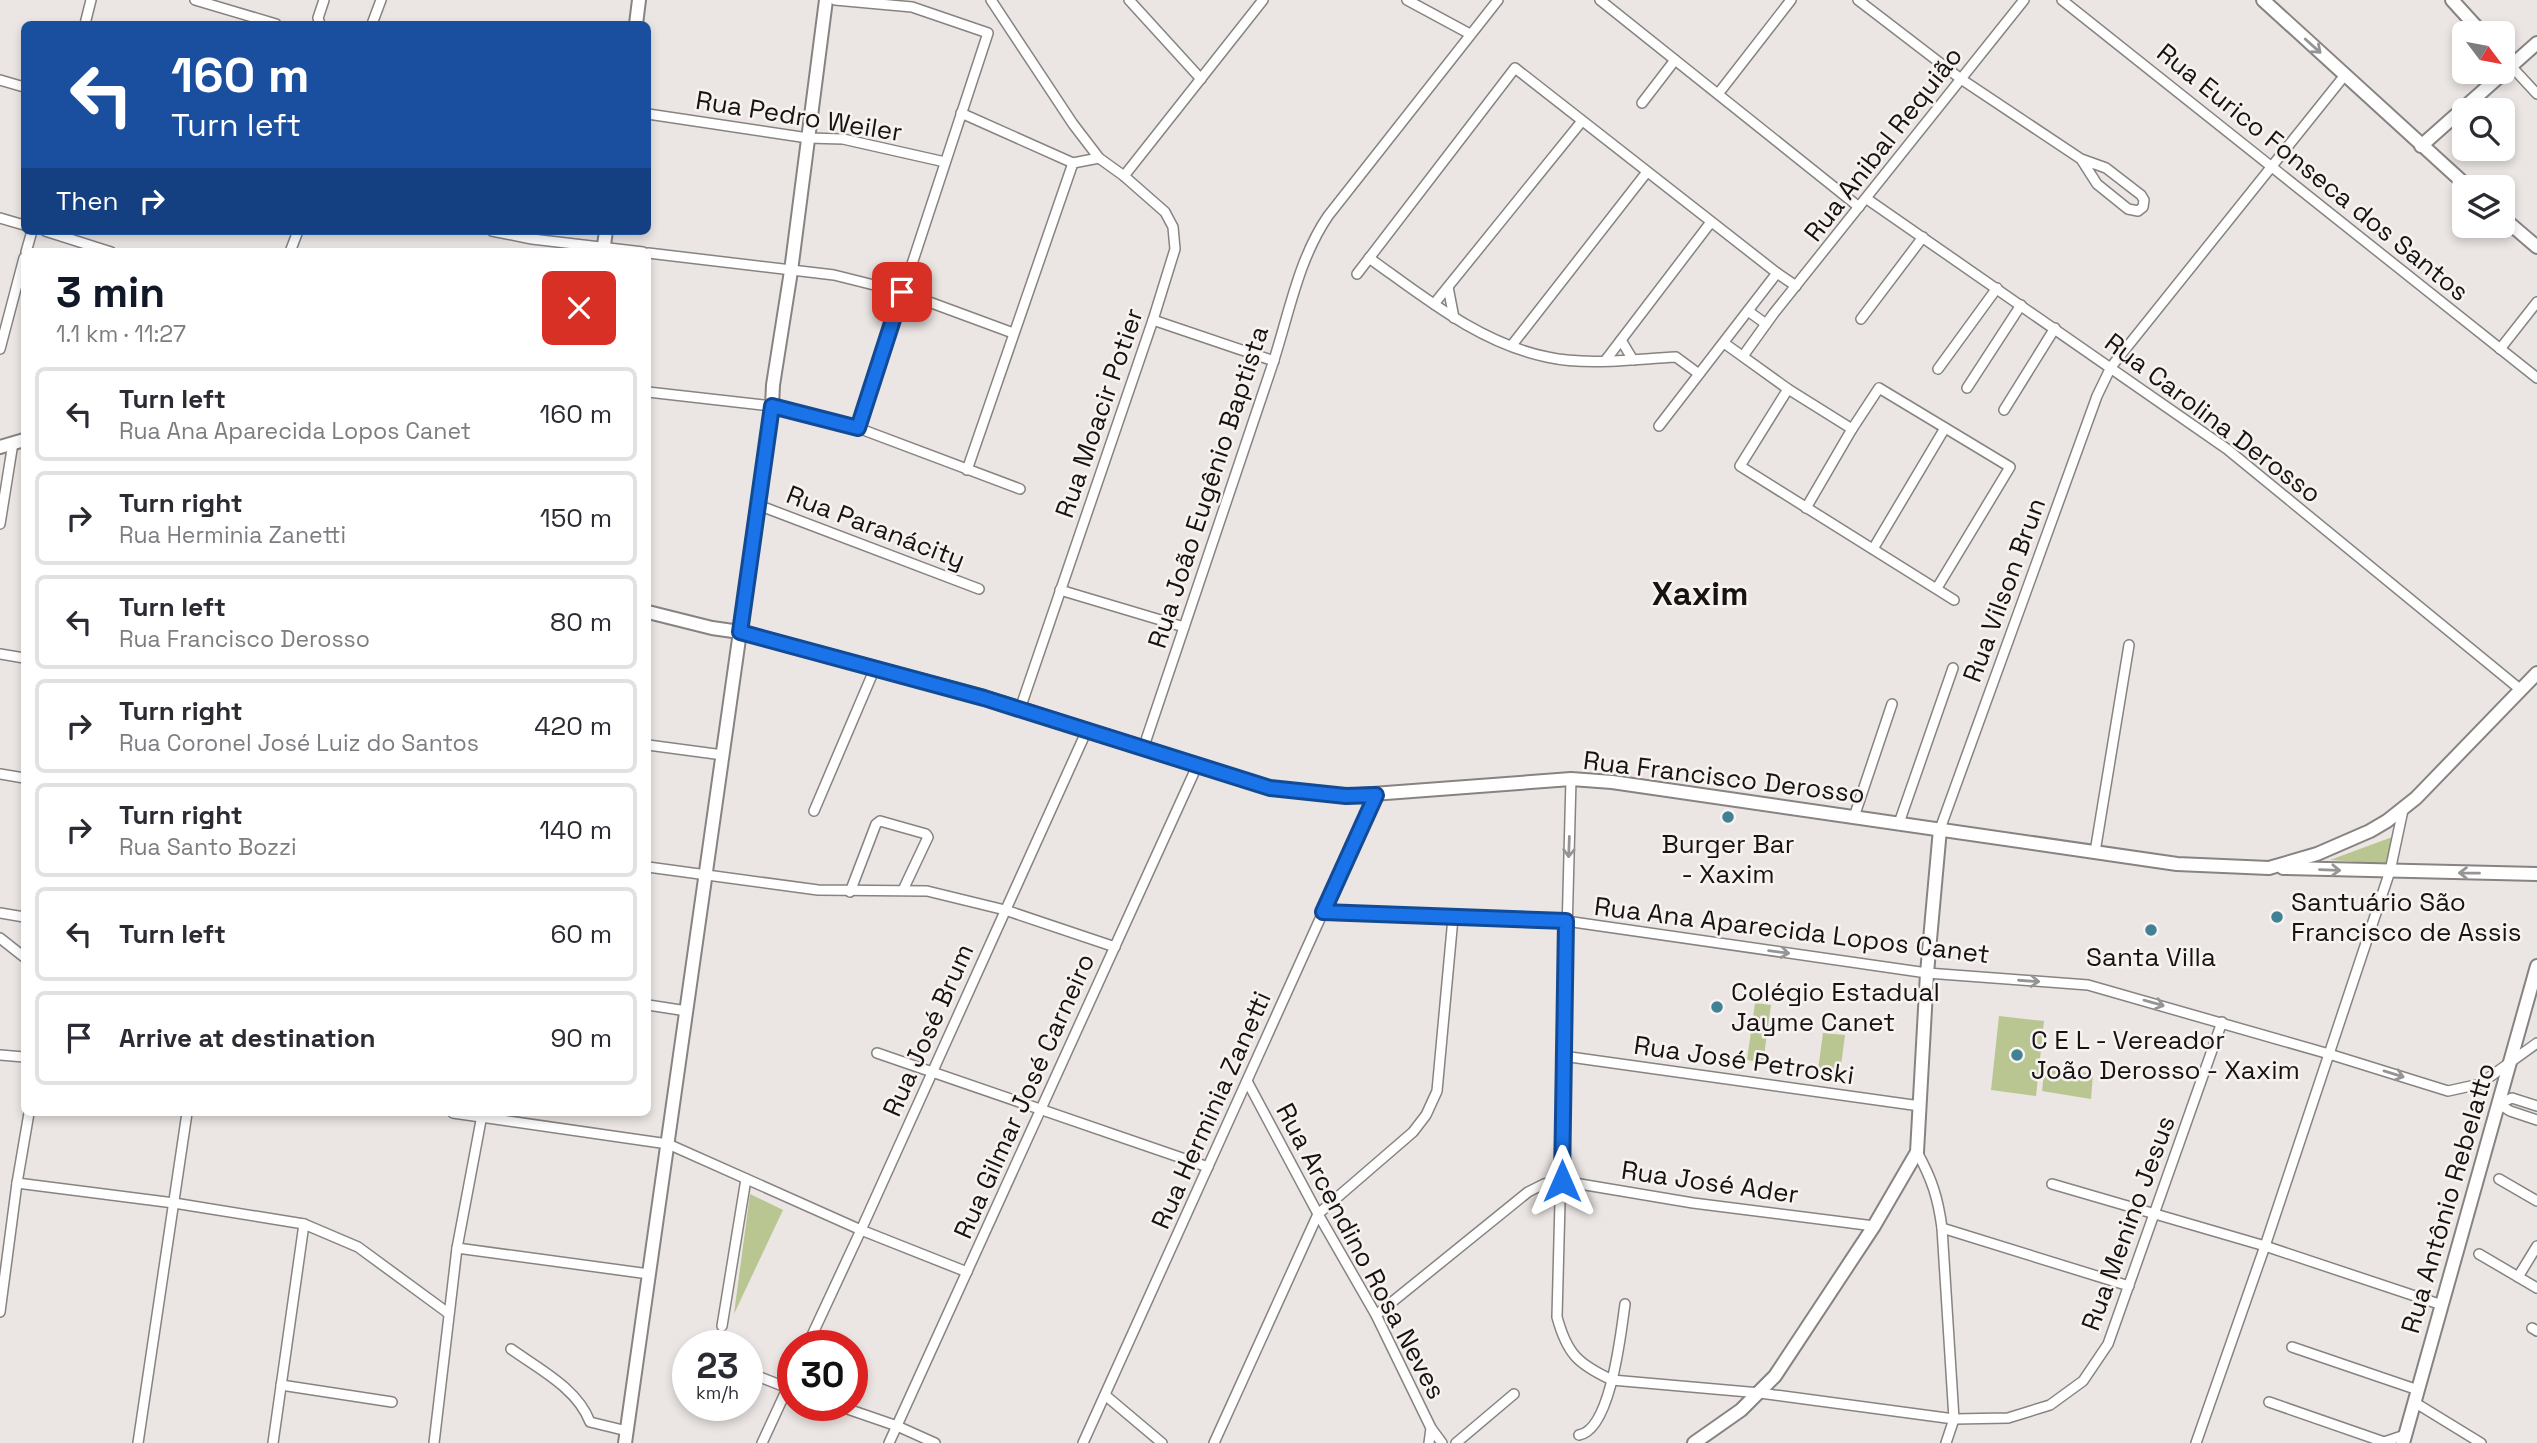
<!DOCTYPE html>
<meta charset="utf-8">
<style>
:root{--surface:#fff;--page:#f2f2f3;--text:#2b2b33;--muted:#7c7c81;--line:#e1e1e2;--accent:#111827}
body{margin:0;font-family:"Space Grotesk",sans-serif;background:var(--page);color:var(--text);height:100vh;display:flex;flex-direction:column;font-size:26px;white-space:nowrap}
*{box-sizing:border-box;margin:0}
p{font-size:23px;color:var(--muted)}
.icon{flex:none;width:38px;height:38px;fill:none;stroke:currentColor;stroke-width:2;stroke-linecap:round;stroke-linejoin:round}
.map{position:relative;flex:1;overflow:hidden}
.side{position:absolute;left:21px;top:248px;width:630px;height:868px;display:flex;flex-direction:column;background:var(--surface);border-radius:10px;box-shadow:0 4px 10px #0003}
.side>*{flex:none}
.hud{position:absolute;left:21px;top:21px;width:630px;height:214px;border-radius:10px;box-shadow:0 4px 10px #0003;background:#1a4fa0;color:#fff;overflow:hidden}
.needle{width:46px;rotate:122deg}
.fabs{position:absolute;left:2452px;top:21px;display:grid;gap:14px}
.fabs a{display:grid;place-items:center;width:63px;height:63px;border-radius:10px;background:var(--surface);box-shadow:0 4px 10px #0003;font-size:35px}
.speed{position:absolute;left:672px;top:1330px;display:flex;gap:14px;font-size:35px;font-weight:700;text-align:center}
.speed>*{display:grid;place-content:center;width:91px;height:91px;border-radius:50%;background:var(--surface);box-shadow:0 4px 10px #0003;line-height:1}
.speed small{font-size:18px;font-weight:400}
.speed .limit{border:10px solid #d22;background:#fff;color:#111}
.pin{position:absolute;display:grid;place-items:center;width:60px;height:60px;color:#fff;margin:-30px;border-radius:14px;box-shadow:0 4px 10px #0006}
.me{position:absolute;width:77px;margin:-38px;rotate:0deg;stroke-linejoin:round;filter:drop-shadow(0 0 5px #0008)}
.turn{display:flex;align-items:center;gap:24px;height:147px;padding:0 35px;font-size:32px}
.turn .icon{width:91px;height:91px;stroke-width:2.5}
.turn b{display:block;font-size:49px;line-height:60px}
.then{display:flex;align-items:center;height:66px;padding:0 35px;background:#0003;gap:14px;font-size:26px}
.round{display:grid;place-items:center;flex:none;width:74px;height:74px;border-radius:10px;background:var(--page)}
.headline{display:flex;align-items:center;justify-content:space-between;height:119px;padding:0 35px}
h1{font-size:42px;font-weight:600;line-height:52px;color:var(--accent)}
ul{padding:0;list-style:none}
li{display:flex;align-items:center;gap:21px;height:94px;margin:0 14px 10px;padding:0 21px;border:4px solid var(--line);border-radius:10px}
li div{flex:1}
li b{display:block;font-size:26px}
li em{font-style:normal}
.map>svg:first-child{display:block}
.green{fill:#b9c691}
.lines{fill:none;stroke-linecap:round;stroke-linejoin:round}
.street-casing{stroke:#878381;stroke-width:12}
.secondary-casing{stroke:#878381;stroke-width:16}
.street{stroke:#fff;stroke-width:9}
.secondary{stroke:#fff;stroke-width:12}
.oneway{stroke:#969595}
.route-casing{stroke:#114b97;stroke-width:18}
.route{stroke:#1a73e8;stroke-width:12}
.poi-dot{fill:#408194;stroke:#f8f3f1;stroke-width:2.5}
.labels{text-anchor:middle;dominant-baseline:central;stroke-width:5;stroke-linejoin:round;paint-order:stroke}
.street-label{font-size:26px;fill:#151413;stroke:#f8f3f1}
.poi-label{font-size:26px;fill:#151413;stroke:#f8f3f1;text-anchor:start}
.district-label{font-size:33px;font-weight:bold;fill:#151413;stroke:#f8f3f1}
</style>
<div class="map">
<svg width="2537" height="1443" viewBox="0 0 2537 1443">
<rect width="100%" height="100%" fill="#ebe6e3"/>
<g class="green">
<polygon points="2395,836 2387,864 2330,860"/>
<polygon points="1755,1003 1771,1005 1763,1063 1747,1060"/>
<polygon points="1999,1016 2044,1021 2036,1096 1991,1090"/>
<polygon points="1823,1033 1845,1035 1840,1073 1818,1070"/>
<polygon points="2045,1065 2093,1074 2091,1099 2042,1091"/>
<polygon points="750,1194 783,1210 734,1314"/>
</g>
<g class="lines">
<g class="street-casing">
<g id="street">
<polyline points="195,0 276,24"/>
<polyline points="835,0 912,7 988,33 858,428"/>
<polyline points="991,0 1073,124 1099,158 1124,176 1165,212 1173,227 1175,249 1153,320 1020,709"/>
<polyline points="1129,0 1201,79"/>
<polyline points="1407,0 1470,34"/>
<polyline points="1600,0 1859,207"/>
<polyline points="1858,0 1961,79 2081,159 2106,168 2141,195 2144,200 2143,207 2138,211 2128,209 2097,184 2081,159"/>
<polyline points="2062,0 2537,378"/>
<polyline points="85,24 91,0"/>
<polyline points="320,24 318,18 324,0"/>
<polyline points="372,24 381,0"/>
<polyline points="2511,66 2537,94"/>
<polyline points="0,80 24,87"/>
<polyline points="1718,94 1791,0"/>
<polyline points="1642,103 1675,60"/>
<polyline points="961,113 1073,163 1099,158"/>
<polyline points="648,114 808,138 843,139 945,162"/>
<polyline points="1124,176 1263,0"/>
<polyline points="1867,199 2227,449 2521,690"/>
<polyline points="0,218 24,225"/>
<polyline points="45,231 111,252"/>
<polyline points="492,231 532,239 643,252"/>
<polyline points="26,252 32,231"/>
<polyline points="290,252 298,231"/>
<polyline points="648,253 834,275 902,292 1013,333"/>
<path d="M1369,258C1424,297 1479,343 1547,357C1588,366 1634,359 1676,357L1699,374"/>
<polyline points="1777,273 1796,286"/>
<polyline points="1357,274 1515,68 1777,273 1659,426"/>
<polyline points="1448,287 1454,318"/>
<polyline points="1434,304 1582,121"/>
<polyline points="1748,311 1766,324"/>
<polyline points="1861,319 1923,237"/>
<polyline points="1153,320 1274,361"/>
<polyline points="1621,340 1633,360"/>
<polyline points="1724,343 1788,389 1852,429"/>
<polyline points="1512,345 1647,172"/>
<polyline points="0,349 24,258"/>
<polyline points="2500,349 2537,302"/>
<polyline points="1743,356 1774,313 2024,0"/>
<polyline points="1605,361 1711,222"/>
<polyline points="1938,369 1997,288"/>
<polyline points="1967,388 2021,305"/>
<polyline points="1788,389 1740,466 1954,600"/>
<polyline points="648,392 772,406 858,428 1020,489"/>
<polyline points="2004,410 2055,328"/>
<polyline points="967,470 1073,163"/>
<polyline points="758,505 979,589"/>
<polyline points="1806,508 1852,429 1879,388 2010,467 1937,588"/>
<polyline points="0,524 13,443"/>
<polyline points="1873,549 1945,428"/>
<polyline points="1060,590 1184,627"/>
<polyline points="0,654 24,658"/>
<polyline points="648,745 723,755"/>
<path d="M1143,749C1185,624 1227,499 1269,375C1288,321 1296,263 1328,216L1498,0"/>
<polyline points="0,774 24,778"/>
<path d="M1571,779L1557,1317C1567,1354 1578,1364 1612,1380L1760,1393L1954,1419L2008,1418L2050,1405L2083,1381L2108,1344L2222,1022"/>
<polyline points="814,811 875,668"/>
<polyline points="1854,817 1892,704"/>
<polyline points="1899,823 1953,668"/>
<polyline points="1940,829 2097,396 2111,367 2345,75"/>
<polyline points="2095,852 2129,645"/>
<polyline points="648,867 818,890 927,891 1005,910 1115,947"/>
<polyline points="850,892 876,824 880,821 926,834 928,837 903,890"/>
<polyline points="1323,912 1566,921 1927,973 2088,985 2329,1054 2448,1091 2480,1084 2537,1043"/>
<polyline points="0,913 24,917"/>
<polyline points="0,938 24,957"/>
<polyline points="648,1005 687,1011"/>
<polyline points="877,1053 1208,1167"/>
<polyline points="0,1055 24,1057"/>
<polyline points="1563,1056 1920,1106"/>
<polyline points="1247,1081 1318,1214 1376,1315 1431,1428 1429,1443"/>
<polyline points="2499,1104 2510,1111 2537,1120"/>
<polyline points="2499,1104 2512,1098 2537,1106"/>
<polyline points="453,1113 668,1144 861,1230 967,1272"/>
<path d="M1917,1152C1932,1179 1938,1198 1942,1228L1954,1419L1946,1443"/>
<polyline points="2499,1179 2537,1201"/>
<polyline points="17,1183 174,1203 304,1224 358,1247 448,1313"/>
<polyline points="2052,1184 2265,1246 2442,1305"/>
<polyline points="1942,1228 2129,1286"/>
<polyline points="457,1248 649,1274"/>
<polyline points="2479,1254 2537,1288"/>
<polyline points="2518,1277 2537,1246"/>
<polyline points="0,1312 17,1183 29,1113"/>
<polyline points="1376,1315 1528,1192 1544,1184 1562,1181 1693,1203 1874,1226"/>
<polyline points="722,1326 746,1179"/>
<polyline points="2532,1328 2537,1331"/>
<polyline points="807,1346 861,1230 1087,730"/>
<polyline points="2292,1347 2418,1390"/>
<path d="M511,1349C539,1369 577,1388 590,1422L627,1431"/>
<polyline points="747,1372 793,1390"/>
<polyline points="281,1385 392,1402"/>
<polyline points="1105,1395 1162,1443"/>
<polyline points="2269,1402 2384,1442 2405,1435"/>
<polyline points="2414,1402 2481,1443"/>
<polyline points="836,1405 897,1426 935,1443"/>
<polyline points="1431,1428 1442,1443"/>
<path d="M1579,1435C1611,1430 1621,1332 1625,1304"/>
<polyline points="138,1443 187,1113"/>
<polyline points="273,1443 304,1224"/>
<polyline points="434,1443 457,1248 482,1115"/>
<polyline points="762,1443 793,1376"/>
<polyline points="889,1443 1197,766"/>
<polyline points="1083,1443 1376,795"/>
<polyline points="1214,1443 1318,1214 1413,1132 1426,1115 1437,1091 1453,918"/>
<polyline points="1456,1443 1514,1394"/>
<polyline points="2196,1443 2265,1246 2390,871 2403,810"/>
</g>
</g>
<g class="secondary-casing">
<g id="secondary">
<polyline points="2263,0 2468,187"/>
<polyline points="2452,0 2482,33"/>
<polyline points="636,24 639,0"/>
<polyline points="2421,146 2537,43"/>
<polyline points="2502,217 2537,247"/>
<polyline points="603,252 606,231"/>
<polyline points="0,447 24,440"/>
<polyline points="648,612 712,628 740,632 984,697 1270,788 1346,796 1571,779 1612,782 2177,864 2269,868 2317,854 2370,831 2387,821 2416,798 2537,673"/>
<polyline points="2283,868 2537,874"/>
<polyline points="625,1443 772,406 773,385 791,271 826,0"/>
<polyline points="1694,1443 1741,1410 1775,1376 1874,1226 1917,1152 1927,973 1940,829"/>
<polyline points="2403,1443 2537,966"/>
</g>
</g>
<use href="#street" class="street"/>
<use href="#secondary" class="secondary"/>
</g>
<defs><path id="oneway-shaft" d="M-6 0H5M1.5-3L5.5 0L1.5 3" fill="none" stroke-width="1.6" stroke-linecap="round" stroke-linejoin="round" transform="scale(1.75)"/></defs>
<g class="oneway">
<use href="#oneway-shaft" transform="translate(2313 46) rotate(42)"/>
<use href="#oneway-shaft" transform="translate(1569 847) rotate(92)"/>
<use href="#oneway-shaft" transform="translate(2330 870) rotate(2)"/>
<use href="#oneway-shaft" transform="translate(2469 873) rotate(-179)"/>
<use href="#oneway-shaft" transform="translate(1779 952) rotate(8)"/>
<use href="#oneway-shaft" transform="translate(2029 981) rotate(4)"/>
<use href="#oneway-shaft" transform="translate(2154 1003) rotate(16)"/>
<use href="#oneway-shaft" transform="translate(2394 1074) rotate(17)"/>
</g>
<g class="lines">
<g class="route-casing">
<polyline id="route" points="902,292 858,428 772,406 740,632 984,698 1270,788 1346,796 1376,795 1323,912 1566,921 1562,1181"/>
</g>
<use href="#route" class="route"/>
</g>
<g class="poi-dot">
<circle cx="1728" cy="817" r="7"/>
<circle cx="2277" cy="917" r="7"/>
<circle cx="2151" cy="930" r="7"/>
<circle cx="1717" cy="1007" r="7"/>
<circle cx="2017" cy="1055" r="7"/>
</g>
<g class="labels">
<g class="street-label">
<text transform="translate(799 116) rotate(9)">Rua Pedro Weiler</text>
<text transform="translate(1883 144) rotate(-52)">Rua Anibal Requião</text>
<text transform="translate(2313 172) rotate(39)">Rua Eurico Fonseca dos Santos</text>
<text transform="translate(1099 413) rotate(-71)">Rua Moacir Potier</text>
<text transform="translate(2213 418) rotate(37)">Rua Carolina Derosso</text>
<text transform="translate(1208 487) rotate(-72)">Rua João Eugênio Baptista</text>
<text transform="translate(876 527) rotate(21)">Rua Paranácity</text>
<text transform="translate(2004 590) rotate(-70)">Rua Vilson Brun</text>
<text transform="translate(1724 777) rotate(7)">Rua Francisco Derosso</text>
<text transform="translate(1792 930) rotate(7)">Rua Ana Aparecida Lopos Canet</text>
<text transform="translate(928 1030) rotate(-66)">Rua José Brum</text>
<text transform="translate(1744 1060) rotate(8)">Rua José Petroski</text>
<text transform="translate(1024 1096) rotate(-66)">Rua Gilmar José Carneiro</text>
<text transform="translate(1211 1110) rotate(-66)">Rua Herminia Zanetti</text>
<text transform="translate(1710 1182) rotate(8)">Rua José Ader</text>
<text transform="translate(2448 1198) rotate(-74)">Rua Antônio Rebelatto</text>
<text transform="translate(2128 1223) rotate(-70)">Rua Menino Jesus</text>
<text transform="translate(1361 1251) rotate(62)">Rua Arcendino Rosa Neves</text>
</g>
<g class="poi-label">
<text x="1728" y="844" text-anchor="middle">Burger Bar<tspan x="1728" dy="30">- Xaxim</tspan></text>
<text x="2291" y="902">Santuário São<tspan x="2291" dy="30">Francisco de Assis</tspan></text>
<text x="2151" y="957" text-anchor="middle">Santa Villa</text>
<text x="1731" y="992">Colégio Estadual<tspan x="1731" dy="30">Jayme Canet</tspan></text>
<text x="2031" y="1040">C E L - Vereador<tspan x="2031" dy="30">João Derosso - Xaxim</tspan></text>
</g>
<g class="district-label">
<text x="1700" y="594">Xaxim</text>
</g>
</g>
</svg>
<div class="fabs">
<a><svg class="needle" viewBox="-14 -14 28 28"><path d="M0-13l5 13h-10z" fill="#e53935"/><path d="M0 13l5-13h-10z" fill="#7c7c81"/></svg></a>
<a><svg class="icon" aria-label="search" viewBox="0 0 24 24"><circle cx="10" cy="10" r="6"/><path d="M15 15l6 6"/></svg></a>
<a><svg class="icon" aria-label="layers" viewBox="0 0 24 24"><path d="M12 4l9 5-9 5-9-5zM3 14l9 5 9-5"/></svg></a>
</div>
<div class="speed"><div>23<small>km/h</small></div><div class="limit">30</div></div>
<div class="pin" style="left:902px;top:292px;background:#d93025"><svg class="icon" aria-label="arrive" viewBox="0 0 24 24"><path d="M6 21V4h12l-3 4 3 4H6"/></svg></div>
<svg class="me" style="left:1562px;top:1181px" viewBox="-20 -20 40 40"><path d="M0-17L14 15 0 8-14 15z" fill="#1a73e8" stroke="#fff" stroke-width="4"/></svg>
<div class="hud">
<div class="turn"><svg class="icon" aria-label="left" viewBox="0 0 24 24"><path d="M17 20v-9H6M10 6l-5 5 5 5"/></svg><div><b>160 m</b>Turn left</div></div>
<div class="then">Then<svg class="icon" aria-label="right" viewBox="0 0 24 24"><path d="M7 20v-9h11M14 6l5 5-5 5"/></svg></div>
</div>
<section class="side">
<div class="headline"><div><h1>3 min</h1><p>1.1 km · 11:27</p></div><a class="round" style="background:#d93025;color:#fff"><svg class="icon" aria-label="close" viewBox="0 0 24 24"><path d="M6 6l12 12M18 6L6 18"/></svg></a></div>
<ul>
<li><svg class="icon" aria-label="left" viewBox="0 0 24 24"><path d="M17 20v-9H6M10 6l-5 5 5 5"/></svg><div><b>Turn left</b><p>Rua Ana Aparecida Lopos Canet</p></div><em>160 m</em></li>
<li><svg class="icon" aria-label="right" viewBox="0 0 24 24"><path d="M7 20v-9h11M14 6l5 5-5 5"/></svg><div><b>Turn right</b><p>Rua Herminia Zanetti</p></div><em>150 m</em></li>
<li><svg class="icon" aria-label="left" viewBox="0 0 24 24"><path d="M17 20v-9H6M10 6l-5 5 5 5"/></svg><div><b>Turn left</b><p>Rua Francisco Derosso</p></div><em>80 m</em></li>
<li><svg class="icon" aria-label="right" viewBox="0 0 24 24"><path d="M7 20v-9h11M14 6l5 5-5 5"/></svg><div><b>Turn right</b><p>Rua Coronel José Luiz do Santos</p></div><em>420 m</em></li>
<li><svg class="icon" aria-label="right" viewBox="0 0 24 24"><path d="M7 20v-9h11M14 6l5 5-5 5"/></svg><div><b>Turn right</b><p>Rua Santo Bozzi</p></div><em>140 m</em></li>
<li><svg class="icon" aria-label="left" viewBox="0 0 24 24"><path d="M17 20v-9H6M10 6l-5 5 5 5"/></svg><div><b>Turn left</b></div><em>60 m</em></li>
<li><svg class="icon" aria-label="arrive" viewBox="0 0 24 24"><path d="M6 21V4h12l-3 4 3 4H6"/></svg><div><b>Arrive at destination</b></div><em>90 m</em></li>
</ul>
</section>
</div>
